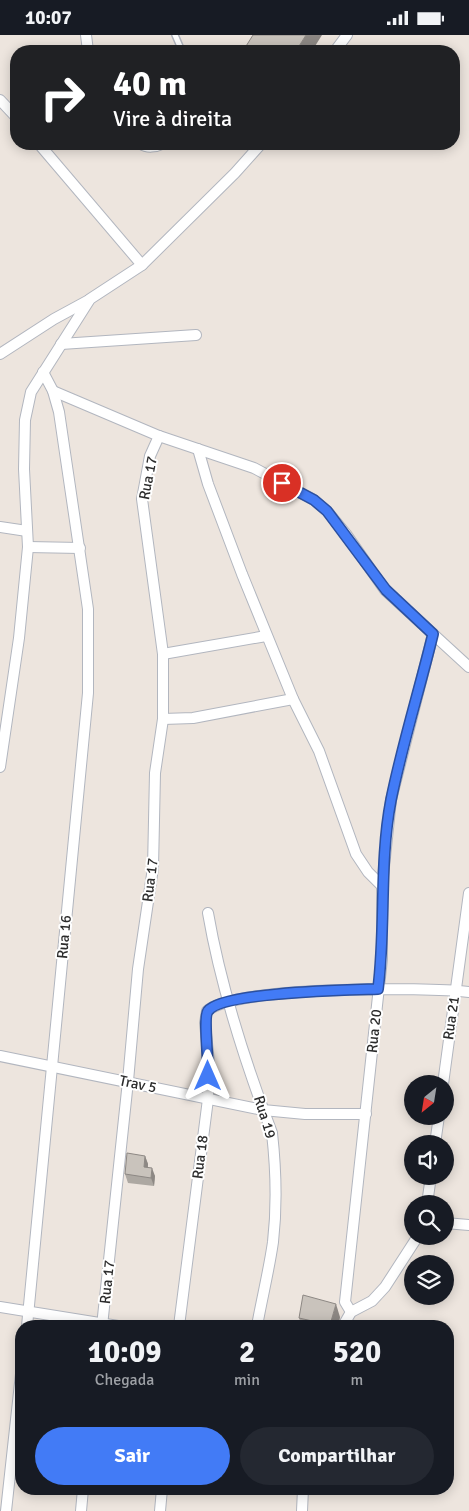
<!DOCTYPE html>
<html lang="pt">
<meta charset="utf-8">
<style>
:root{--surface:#171b24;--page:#242831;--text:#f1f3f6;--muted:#9ea1a6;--accent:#427bf6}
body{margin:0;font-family:Signika,sans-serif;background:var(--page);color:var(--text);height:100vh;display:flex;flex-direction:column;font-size:19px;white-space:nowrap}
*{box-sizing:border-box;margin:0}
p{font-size:16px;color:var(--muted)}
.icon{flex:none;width:28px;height:28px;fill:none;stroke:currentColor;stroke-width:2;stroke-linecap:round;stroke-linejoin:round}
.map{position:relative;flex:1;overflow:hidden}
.sheet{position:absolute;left:15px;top:1285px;width:439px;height:175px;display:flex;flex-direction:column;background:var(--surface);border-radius:20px;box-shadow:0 2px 12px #0003}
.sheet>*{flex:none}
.top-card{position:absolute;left:10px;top:10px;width:450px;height:105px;border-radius:20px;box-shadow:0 2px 12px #0003;background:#202124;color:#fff;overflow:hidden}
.needle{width:32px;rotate:210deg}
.fabs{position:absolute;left:404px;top:1040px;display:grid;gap:10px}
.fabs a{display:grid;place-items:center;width:50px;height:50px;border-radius:50%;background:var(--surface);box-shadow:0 2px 12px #0003;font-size:25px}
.pin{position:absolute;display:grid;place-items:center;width:42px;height:42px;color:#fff;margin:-21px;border:2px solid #fff;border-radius:50%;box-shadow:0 1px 5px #0007}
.me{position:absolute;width:55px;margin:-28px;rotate:0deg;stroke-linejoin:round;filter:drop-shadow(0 0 4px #0008)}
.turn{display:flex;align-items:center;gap:18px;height:105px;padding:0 20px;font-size:22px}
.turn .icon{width:65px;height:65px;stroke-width:2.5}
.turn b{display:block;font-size:35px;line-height:42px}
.eta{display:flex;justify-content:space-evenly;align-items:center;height:85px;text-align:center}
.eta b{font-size:30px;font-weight:800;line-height:35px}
.cta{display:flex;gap:10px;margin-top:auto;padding:10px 20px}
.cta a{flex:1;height:58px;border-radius:30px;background:var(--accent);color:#fff;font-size:20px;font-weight:800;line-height:58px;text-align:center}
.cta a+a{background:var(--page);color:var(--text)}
.status{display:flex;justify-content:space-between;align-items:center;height:35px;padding:0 25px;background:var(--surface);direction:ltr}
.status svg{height:14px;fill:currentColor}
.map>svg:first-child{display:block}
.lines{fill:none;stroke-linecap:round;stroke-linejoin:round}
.service-casing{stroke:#b2b6bf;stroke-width:8}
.minor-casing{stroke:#b2b6bf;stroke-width:12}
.service{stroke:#fff;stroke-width:5}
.minor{stroke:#fff;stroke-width:10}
.wall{fill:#ada8a2}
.shaded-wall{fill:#8d8884}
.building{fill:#c9c3bc;stroke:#8d8884}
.route-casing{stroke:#2b50a0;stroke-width:12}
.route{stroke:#427bf6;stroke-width:9}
.labels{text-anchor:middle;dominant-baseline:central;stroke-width:4;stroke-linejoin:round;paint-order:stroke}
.street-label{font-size:15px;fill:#2c2c2c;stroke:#fff}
</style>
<div class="status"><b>10:07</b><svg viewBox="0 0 49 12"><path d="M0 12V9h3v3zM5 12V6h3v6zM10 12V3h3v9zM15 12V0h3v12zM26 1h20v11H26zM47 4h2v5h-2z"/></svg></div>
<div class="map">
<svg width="469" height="1476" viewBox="0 0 469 1476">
<rect width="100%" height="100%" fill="#ede5de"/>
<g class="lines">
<g class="service-casing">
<polyline id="service" points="175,0 182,16"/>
</g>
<g class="minor-casing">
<g id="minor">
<polyline points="86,0 88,16"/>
<polyline points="335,16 347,0"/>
<polyline points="0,65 16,82"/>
<polyline points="39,109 142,230"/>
<path d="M141,109C147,113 156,112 162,109"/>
<polyline points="61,309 196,300"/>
<polyline points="0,319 54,284 89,265"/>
<polyline points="53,356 159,401 254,433 314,465 327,476 346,499 385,555 469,632"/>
<polyline points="198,414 208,449 242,539 293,664 319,716 356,819 368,837 382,851"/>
<polyline points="0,492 27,496"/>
<polyline points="28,512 80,513"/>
<polyline points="163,619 266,601"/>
<polyline points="163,684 193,683 293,664"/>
<polyline points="0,732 19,603 28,512 24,434 25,385 31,357 90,264 142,230 235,138 261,109"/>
<path d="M208,878C221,953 245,1027 272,1098C276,1134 277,1172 273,1207C269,1235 262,1263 257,1291"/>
<polyline points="0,1021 263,1075 305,1079 366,1079"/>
<polyline points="443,1049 469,858"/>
<polyline points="435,1109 439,1081"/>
<polyline points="427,1169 431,1141"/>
<polyline points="445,1188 469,1190"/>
<polyline points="0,1272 118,1291"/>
<polyline points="351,1277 345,1267 382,924 382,851 391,765 433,599"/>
<polyline points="27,1291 88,658 88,574 59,377 53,356 43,337"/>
<polyline points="102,1291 128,1046 138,934 153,833 155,738 163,684 163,619 142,464 150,421 159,401"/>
<path d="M179,1291L208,1064L209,1028L205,988L207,976C235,951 426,952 469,957"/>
<polyline points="343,1291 351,1277 372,1266 385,1252 418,1201"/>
<polyline points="6,1476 21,1339"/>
<polyline points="81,1476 83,1454"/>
<polyline points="160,1476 162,1454"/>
<polyline points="302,1476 303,1454"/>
</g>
</g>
<use href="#service" class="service"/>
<use href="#minor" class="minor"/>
</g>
<g class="wall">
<polygon points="145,1121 148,1129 148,1132 155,1141 154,1151 128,1148 125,1139"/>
<polygon points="340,1282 338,1291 302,1291 299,1283"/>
</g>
<g class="shaded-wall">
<polygon points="306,0 322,0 312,16 296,16"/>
<polygon points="145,1121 148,1129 147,1140 144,1132"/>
<polygon points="152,1133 155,1141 154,1151 151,1143"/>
<polygon points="336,1269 340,1282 338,1291 331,1291 330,1290"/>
</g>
<g class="building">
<polygon points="253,0 306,0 296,16 243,16"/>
<polygon points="127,1118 145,1121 144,1132 152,1133 151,1143 125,1139"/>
<polygon points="303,1260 336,1269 330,1290 299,1283"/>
</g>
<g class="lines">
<g class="route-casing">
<path id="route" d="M208,1041C209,1029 203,982 208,976C221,957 351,955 378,954C386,891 379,827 391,765C402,710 420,653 433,599L386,555L327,476L314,465L282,448"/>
</g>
<use href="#route" class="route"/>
</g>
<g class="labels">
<g class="street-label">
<text transform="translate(148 443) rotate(-79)">Rua 17</text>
<text transform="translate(150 845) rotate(-83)">Rua 17</text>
<text transform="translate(64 902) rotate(-85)">Rua 16</text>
<text transform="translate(451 983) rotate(-82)">Rua 21</text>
<text transform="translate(374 996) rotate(-84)">Rua 20</text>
<text transform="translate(138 1049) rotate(12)">Trav 5</text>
<text transform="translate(265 1082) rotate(73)">Rua 19</text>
<text transform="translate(200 1122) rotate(-83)">Rua 18</text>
<text transform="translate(107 1247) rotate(-84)">Rua 17</text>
</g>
</g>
</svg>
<div class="fabs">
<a><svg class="needle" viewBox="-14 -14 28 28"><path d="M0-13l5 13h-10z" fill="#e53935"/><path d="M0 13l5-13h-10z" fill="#9ea1a6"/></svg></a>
<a><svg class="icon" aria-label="sound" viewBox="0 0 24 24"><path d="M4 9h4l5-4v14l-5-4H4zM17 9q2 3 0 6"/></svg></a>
<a><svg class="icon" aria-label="search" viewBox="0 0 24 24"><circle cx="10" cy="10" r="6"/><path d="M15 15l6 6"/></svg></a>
<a><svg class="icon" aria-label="layers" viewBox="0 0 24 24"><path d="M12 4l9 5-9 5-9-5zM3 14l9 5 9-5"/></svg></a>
</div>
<div class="pin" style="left:282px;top:448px;background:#d93025"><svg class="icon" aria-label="arrive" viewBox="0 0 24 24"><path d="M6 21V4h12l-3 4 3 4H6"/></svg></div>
<svg class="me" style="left:208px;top:1041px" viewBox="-20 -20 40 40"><path d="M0-17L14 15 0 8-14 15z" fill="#427bf6" stroke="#fff" stroke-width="4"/></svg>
<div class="top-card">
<div class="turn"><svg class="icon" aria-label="right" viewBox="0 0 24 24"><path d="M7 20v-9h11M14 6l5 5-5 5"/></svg><div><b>40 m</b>Vire à direita</div></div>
</div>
<section class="sheet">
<div class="eta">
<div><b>10:09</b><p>Chegada</p></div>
<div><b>2</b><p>min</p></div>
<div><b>520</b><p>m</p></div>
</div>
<div class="cta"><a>Sair</a><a>Compartilhar</a></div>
</section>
</div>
